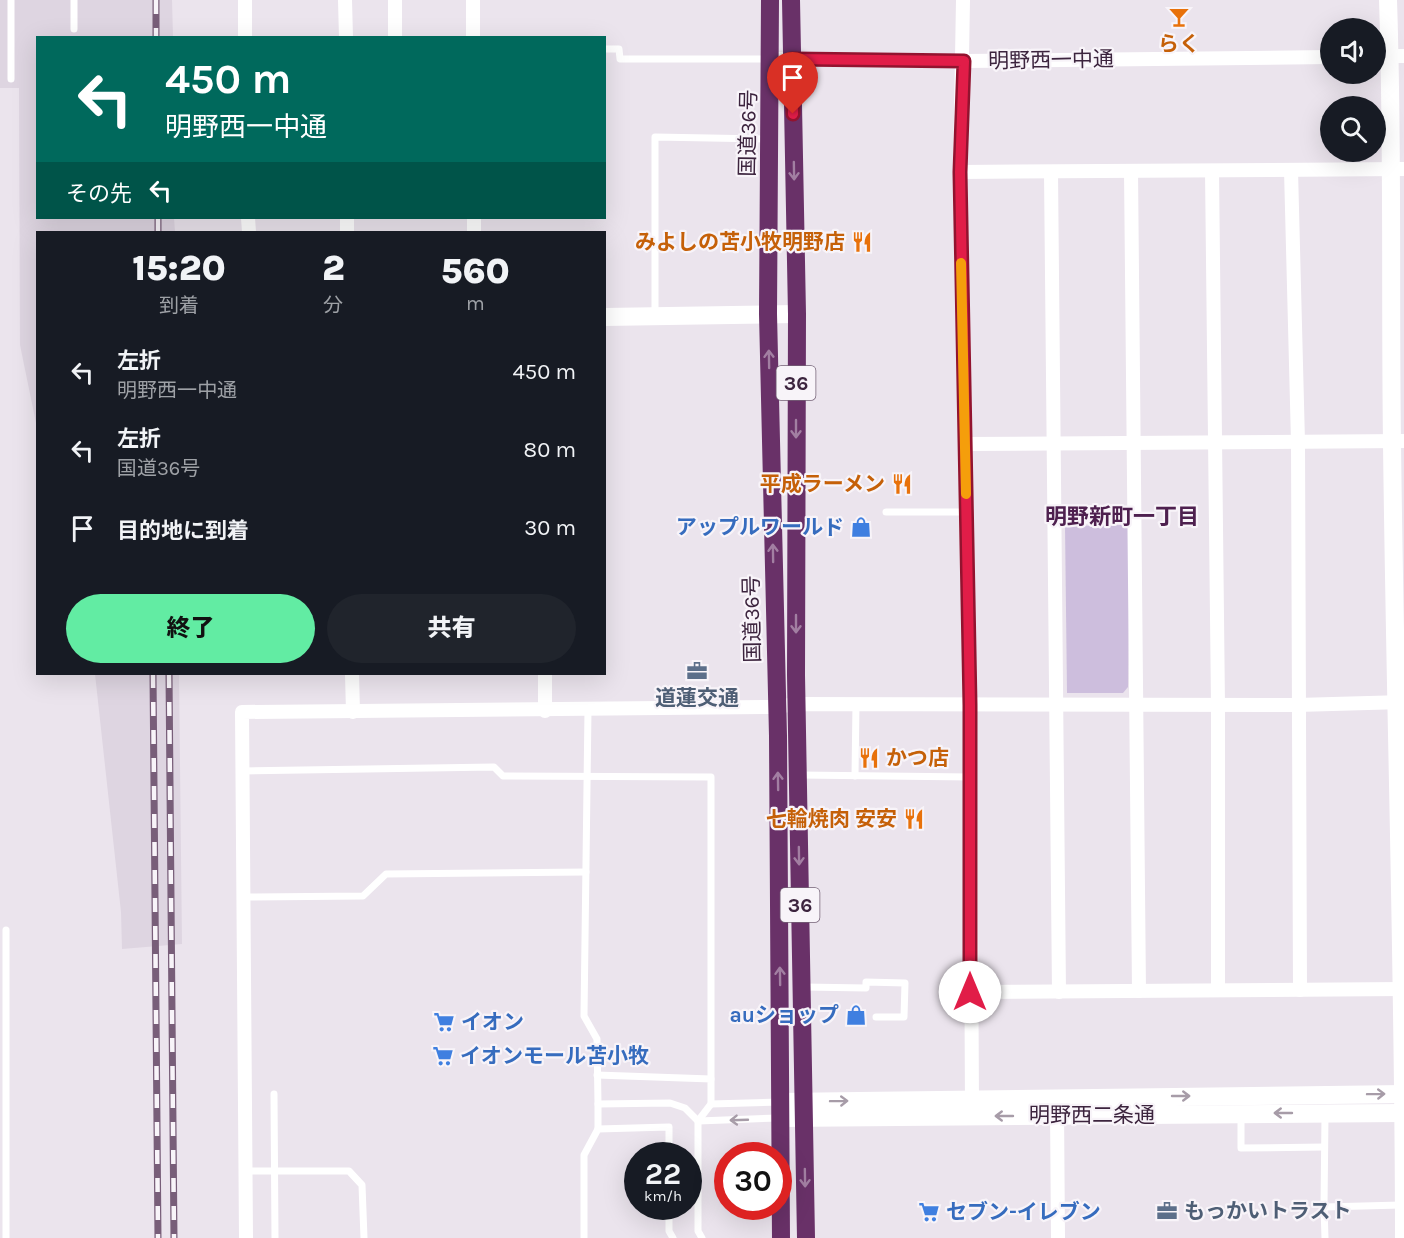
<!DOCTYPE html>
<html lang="ja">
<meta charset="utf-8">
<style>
:root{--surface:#171b24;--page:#20242c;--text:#f1f3f6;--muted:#9ea1a6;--accent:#62eca3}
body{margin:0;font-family:Karla,"Noto Sans JP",sans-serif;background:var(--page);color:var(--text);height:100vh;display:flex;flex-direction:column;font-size:22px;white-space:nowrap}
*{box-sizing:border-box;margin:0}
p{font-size:20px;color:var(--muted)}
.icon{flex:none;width:33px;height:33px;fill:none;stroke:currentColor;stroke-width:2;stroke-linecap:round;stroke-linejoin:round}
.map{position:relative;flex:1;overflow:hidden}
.side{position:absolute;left:36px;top:231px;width:570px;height:444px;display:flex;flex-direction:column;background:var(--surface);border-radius:0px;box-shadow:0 6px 24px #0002}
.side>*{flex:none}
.top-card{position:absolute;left:36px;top:36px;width:570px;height:183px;border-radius:0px;box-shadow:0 6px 24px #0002;background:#00695c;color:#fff;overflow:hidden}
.tools{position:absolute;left:1320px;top:18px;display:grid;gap:12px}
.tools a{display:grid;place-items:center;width:66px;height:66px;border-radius:50%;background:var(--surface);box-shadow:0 6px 24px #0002;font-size:30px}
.speed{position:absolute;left:624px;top:1142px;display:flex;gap:12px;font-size:30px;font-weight:700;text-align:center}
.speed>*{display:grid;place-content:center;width:78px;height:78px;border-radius:50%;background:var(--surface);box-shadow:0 6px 24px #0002;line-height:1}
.speed small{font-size:15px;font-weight:400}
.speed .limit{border:9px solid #d22;background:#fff;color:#111}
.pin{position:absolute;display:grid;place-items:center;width:51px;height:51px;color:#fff;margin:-62px -26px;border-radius:50% 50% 50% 0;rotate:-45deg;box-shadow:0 0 6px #0007}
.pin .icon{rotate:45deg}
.me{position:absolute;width:66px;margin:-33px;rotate:0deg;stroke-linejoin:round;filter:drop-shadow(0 0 4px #0008)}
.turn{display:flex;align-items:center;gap:21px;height:126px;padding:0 30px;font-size:27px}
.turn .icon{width:78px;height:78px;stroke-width:2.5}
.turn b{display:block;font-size:42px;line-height:51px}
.then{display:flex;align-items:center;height:57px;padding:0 30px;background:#0003;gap:12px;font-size:22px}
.eta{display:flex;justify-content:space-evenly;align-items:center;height:102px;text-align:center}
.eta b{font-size:36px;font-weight:800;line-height:42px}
.cta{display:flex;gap:12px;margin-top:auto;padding:12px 30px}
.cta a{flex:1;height:69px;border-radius:36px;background:var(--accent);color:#111;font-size:24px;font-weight:800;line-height:69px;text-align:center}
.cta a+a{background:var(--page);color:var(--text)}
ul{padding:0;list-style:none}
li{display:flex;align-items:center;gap:18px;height:78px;padding:0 30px}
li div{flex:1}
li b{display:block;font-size:22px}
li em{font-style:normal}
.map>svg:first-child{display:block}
.built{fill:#ded5e1}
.green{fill:#cdbedd}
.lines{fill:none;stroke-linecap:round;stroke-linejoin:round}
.lane{stroke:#fff;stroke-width:7}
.street{stroke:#fff;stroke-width:14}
.secondary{stroke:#fff;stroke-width:18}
.highway{stroke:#693168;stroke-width:18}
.rail-casing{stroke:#785e79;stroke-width:7}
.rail{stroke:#f8f4f9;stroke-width:4.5;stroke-dasharray:14;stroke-linecap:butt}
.oneway{stroke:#a27fa2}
.oneway2{stroke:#a79ca8}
.route-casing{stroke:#92132f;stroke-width:15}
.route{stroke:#e11d48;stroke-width:10}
.slow{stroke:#f59e0b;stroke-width:10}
.labels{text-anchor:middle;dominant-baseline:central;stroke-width:4.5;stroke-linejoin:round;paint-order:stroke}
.shield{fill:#f8f4f9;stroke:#746276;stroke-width:1.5}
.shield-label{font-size:20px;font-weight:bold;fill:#3c243e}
.food-label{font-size:21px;font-weight:bold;fill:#c56008;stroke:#f8f4f9;text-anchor:end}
.street-label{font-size:21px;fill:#3c243e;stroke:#f8f4f9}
.shop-label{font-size:21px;font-weight:bold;fill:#366cbe;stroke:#f8f4f9;text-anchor:start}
.service-label{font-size:21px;font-weight:bold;fill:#4e5e75;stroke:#f8f4f9}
.neighbourhood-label{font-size:22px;font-weight:bold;fill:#4e204f;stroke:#f8f4f9}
</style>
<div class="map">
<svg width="1404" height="1238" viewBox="0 0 1404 1238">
<rect width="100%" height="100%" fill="#ebe4ed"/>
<g class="built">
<polygon points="0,0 172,0 173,37 38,38 38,218 174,218 175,232 38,232 37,428 20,345 19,88 0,88"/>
<polygon points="95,674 179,674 182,944 122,949 121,912"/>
</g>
<polygon class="green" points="1124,525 1130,530 1128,687 1123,693 1067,693 1065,526"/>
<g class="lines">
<g class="lane">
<polyline points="11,0 11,79"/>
<polyline points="74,29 74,0"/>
<polyline points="604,49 619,49 620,59 767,59"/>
<polyline points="655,316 655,137 769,139"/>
<polyline points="886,512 966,512"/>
<polyline points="1055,520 1135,520"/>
<polyline points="243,771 494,767 503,776 711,777 711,1079"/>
<polyline points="800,775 970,777"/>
<polyline points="855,776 856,704"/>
<polyline points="244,897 363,896 386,874 586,872"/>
<polyline points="804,987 866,988 866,982 905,983 904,1017 876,1017"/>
<polyline points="597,1075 711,1079 711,1104 698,1121 698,1231 702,1238"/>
<polyline points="274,1094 275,1238"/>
<polyline points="598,1104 670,1103 685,1108 698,1121 778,1118"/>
<polyline points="711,1104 780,1102"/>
<polyline points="1241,1116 1241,1148 1324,1147"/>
<polyline points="598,1129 669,1127 669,1155"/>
<polyline points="246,1171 349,1171 362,1185 364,1238"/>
<polyline points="669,1206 669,1231 673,1238"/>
<polyline points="1324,1207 1325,1116"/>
<polyline points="6,1238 6,930"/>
<polyline points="584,1238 584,1155 598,1129 598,1104 597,1039 584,1016 588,710"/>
<polyline points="1325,1238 1324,1207 1401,1205"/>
</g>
<g class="street">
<polyline points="245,0 245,38"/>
<polyline points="345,0 346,38"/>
<polyline points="395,0 395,38"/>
<polyline points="473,0 473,38"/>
<polyline points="963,0 960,172 970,705 972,1108"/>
<polyline points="1376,56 1404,56"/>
<polyline points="771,59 964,61 1330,57"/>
<polyline points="1291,170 1298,442 1300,990"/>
<polyline points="1131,171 1139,991"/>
<polyline points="1212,171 1218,705 1218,990"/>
<polyline points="960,172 1404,169"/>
<polyline points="1051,172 1059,992"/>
<polyline points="248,218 249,232"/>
<polyline points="347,218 347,232"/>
<polyline points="474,218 474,232"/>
<polyline points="965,444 1404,441"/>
<polyline points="352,674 353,712"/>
<polyline points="545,674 545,711"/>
<polyline points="970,992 1404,989"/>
<polyline points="1057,1108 1058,1238"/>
<polyline points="246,1238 242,712 775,707 797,704 1297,705 1404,702"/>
</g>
<g class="secondary">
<path d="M1388,0C1393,147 1390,294 1392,442C1395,707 1404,972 1404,1238"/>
<polyline points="604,317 797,314"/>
<polyline points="780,1102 1404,1094"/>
<polyline points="780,1118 1404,1113"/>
</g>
<g class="highway">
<polyline points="770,0 768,314 778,736 781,1238"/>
<polyline points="791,0 797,314 796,675 806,1238"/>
</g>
<g class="rail-casing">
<g id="rail">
<polyline points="156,0 156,38"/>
<polyline points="158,218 158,232"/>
<polyline points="153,674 158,1238"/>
<polyline points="169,674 174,1238"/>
</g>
</g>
<use href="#rail" class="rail"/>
</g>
<defs><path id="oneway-shaft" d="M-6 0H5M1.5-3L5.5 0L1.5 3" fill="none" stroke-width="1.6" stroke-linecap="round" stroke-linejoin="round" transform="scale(1.5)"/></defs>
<g class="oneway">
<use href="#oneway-shaft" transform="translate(794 171) rotate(89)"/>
<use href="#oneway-shaft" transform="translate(769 359) rotate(-91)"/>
<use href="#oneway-shaft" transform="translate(796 429) rotate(90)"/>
<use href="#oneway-shaft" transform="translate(773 553) rotate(-91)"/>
<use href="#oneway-shaft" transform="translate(796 624) rotate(90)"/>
<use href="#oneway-shaft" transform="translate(778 781) rotate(-91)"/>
<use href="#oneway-shaft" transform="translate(799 856) rotate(89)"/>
<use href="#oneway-shaft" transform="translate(780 976) rotate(-91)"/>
<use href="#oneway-shaft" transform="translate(805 1178) rotate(89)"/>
</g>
<g class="oneway2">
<use href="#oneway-shaft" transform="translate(1376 1094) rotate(-1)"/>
<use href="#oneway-shaft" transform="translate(1181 1096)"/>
<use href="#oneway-shaft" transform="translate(839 1101) rotate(-1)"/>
<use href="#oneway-shaft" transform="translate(1283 1113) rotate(180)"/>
<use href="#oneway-shaft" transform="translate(1004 1116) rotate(180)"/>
<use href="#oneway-shaft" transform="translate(739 1120) rotate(178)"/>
</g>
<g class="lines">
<g class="route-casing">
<polyline id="route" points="793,114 792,59 964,61 960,172 970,705 970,992"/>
</g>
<use href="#route" class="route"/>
<polyline class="slow" points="961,263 966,494"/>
</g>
<defs>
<g id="bar-bare" transform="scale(1.62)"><path d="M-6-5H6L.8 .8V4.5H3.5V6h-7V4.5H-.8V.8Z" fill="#e8710a" stroke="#f8f4f9" stroke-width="2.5" paint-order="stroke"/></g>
<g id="restaurant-bare" transform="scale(1.62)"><path d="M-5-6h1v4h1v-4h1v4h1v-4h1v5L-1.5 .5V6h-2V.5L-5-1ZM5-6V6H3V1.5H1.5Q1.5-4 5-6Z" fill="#e8710a" stroke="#f8f4f9" stroke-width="2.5" paint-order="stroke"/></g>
<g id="shop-bare" transform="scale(1.62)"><path d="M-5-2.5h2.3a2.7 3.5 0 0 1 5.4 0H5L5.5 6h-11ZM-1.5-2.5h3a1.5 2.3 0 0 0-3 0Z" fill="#3f7fe0" stroke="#f8f4f9" stroke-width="2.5" paint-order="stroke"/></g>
<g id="office-bare" transform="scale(1.62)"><path d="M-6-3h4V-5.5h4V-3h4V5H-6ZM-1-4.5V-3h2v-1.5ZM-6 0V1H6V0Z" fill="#5c6f8a" stroke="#f8f4f9" stroke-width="2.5" paint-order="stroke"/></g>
<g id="supermarket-bare" transform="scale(1.62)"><path d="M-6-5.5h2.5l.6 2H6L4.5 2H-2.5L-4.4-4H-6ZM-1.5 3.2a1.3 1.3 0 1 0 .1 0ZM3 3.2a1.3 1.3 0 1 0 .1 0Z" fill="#3f7fe0" stroke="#f8f4f9" stroke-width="2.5" paint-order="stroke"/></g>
</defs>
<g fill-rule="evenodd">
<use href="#bar-bare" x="1179" y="17"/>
<use href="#restaurant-bare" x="862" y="242"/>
<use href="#restaurant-bare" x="902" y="484"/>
<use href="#shop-bare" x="861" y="527"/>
<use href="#office-bare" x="697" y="671"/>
<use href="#restaurant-bare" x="869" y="758"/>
<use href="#restaurant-bare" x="914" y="819"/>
<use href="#shop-bare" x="856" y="1015"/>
<use href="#supermarket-bare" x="444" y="1022"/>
<use href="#supermarket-bare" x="443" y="1056"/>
<use href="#office-bare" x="1167" y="1211"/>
<use href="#supermarket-bare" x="929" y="1212"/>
</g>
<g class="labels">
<g class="shield">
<rect x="776.5" y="366" width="39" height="34" rx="4.5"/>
<rect x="780.5" y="888" width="39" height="34" rx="4.5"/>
</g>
<g class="shield-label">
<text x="796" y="383">36</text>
<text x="800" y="905">36</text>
</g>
<g class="food-label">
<text x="1179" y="44" text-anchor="middle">らく</text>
<text x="845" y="242">みよしの苫小牧明野店</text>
<text x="885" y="484">平成ラーメン</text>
<text x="886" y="758" text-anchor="start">かつ店</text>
<text x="897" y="819">七輪焼肉 安安</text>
</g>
<g class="street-label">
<text transform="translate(1051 60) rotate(-1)">明野西一中通</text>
<text transform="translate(748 133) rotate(-89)">国道36号</text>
<text transform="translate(752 619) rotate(-91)">国道36号</text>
<text x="1092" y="1115">明野西二条通</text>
</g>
<g class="shop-label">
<text x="844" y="527" text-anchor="end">アップルワールド</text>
<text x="839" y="1015" text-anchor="end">auショップ</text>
<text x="461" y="1022">イオン</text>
<text x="460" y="1056">イオンモール苫小牧</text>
<text x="946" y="1212">セブン-イレブン</text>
</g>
<g class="service-label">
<text x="697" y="698">道蓮交通</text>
<text x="1184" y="1211" text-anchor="start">もっかいトラスト</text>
</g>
<g class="neighbourhood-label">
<text x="1122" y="517">明野新町一丁目</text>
</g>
</g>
</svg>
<div class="tools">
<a><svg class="icon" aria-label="sound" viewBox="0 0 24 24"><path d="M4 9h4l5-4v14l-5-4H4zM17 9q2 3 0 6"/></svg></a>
<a><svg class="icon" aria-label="search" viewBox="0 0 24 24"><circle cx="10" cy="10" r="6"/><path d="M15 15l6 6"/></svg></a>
</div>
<div class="speed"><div>22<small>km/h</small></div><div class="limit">30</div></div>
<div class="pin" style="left:793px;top:114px;background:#d93025"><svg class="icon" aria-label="arrive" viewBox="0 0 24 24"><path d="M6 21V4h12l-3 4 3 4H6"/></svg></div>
<svg class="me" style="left:970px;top:992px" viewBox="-20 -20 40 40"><circle r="19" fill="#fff"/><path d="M0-13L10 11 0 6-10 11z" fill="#e11d48"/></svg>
<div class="top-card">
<div class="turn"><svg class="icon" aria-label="left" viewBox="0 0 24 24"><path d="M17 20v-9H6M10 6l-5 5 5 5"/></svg><div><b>450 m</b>明野西一中通</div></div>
<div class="then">その先<svg class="icon" aria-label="left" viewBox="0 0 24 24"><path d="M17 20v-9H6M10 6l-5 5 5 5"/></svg></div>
</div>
<section class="side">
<div class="eta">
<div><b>15:20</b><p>到着</p></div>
<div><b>2</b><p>分</p></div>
<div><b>560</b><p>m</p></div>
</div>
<ul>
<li><svg class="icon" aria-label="left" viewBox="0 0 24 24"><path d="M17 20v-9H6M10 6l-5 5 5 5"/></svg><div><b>左折</b><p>明野西一中通</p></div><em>450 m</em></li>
<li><svg class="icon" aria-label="left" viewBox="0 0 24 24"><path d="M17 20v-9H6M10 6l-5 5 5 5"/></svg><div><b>左折</b><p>国道36号</p></div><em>80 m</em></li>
<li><svg class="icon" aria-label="arrive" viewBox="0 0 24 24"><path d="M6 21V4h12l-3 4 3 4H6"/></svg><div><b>目的地に到着</b></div><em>30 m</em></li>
</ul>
<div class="cta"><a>終了</a><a>共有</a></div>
</section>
</div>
